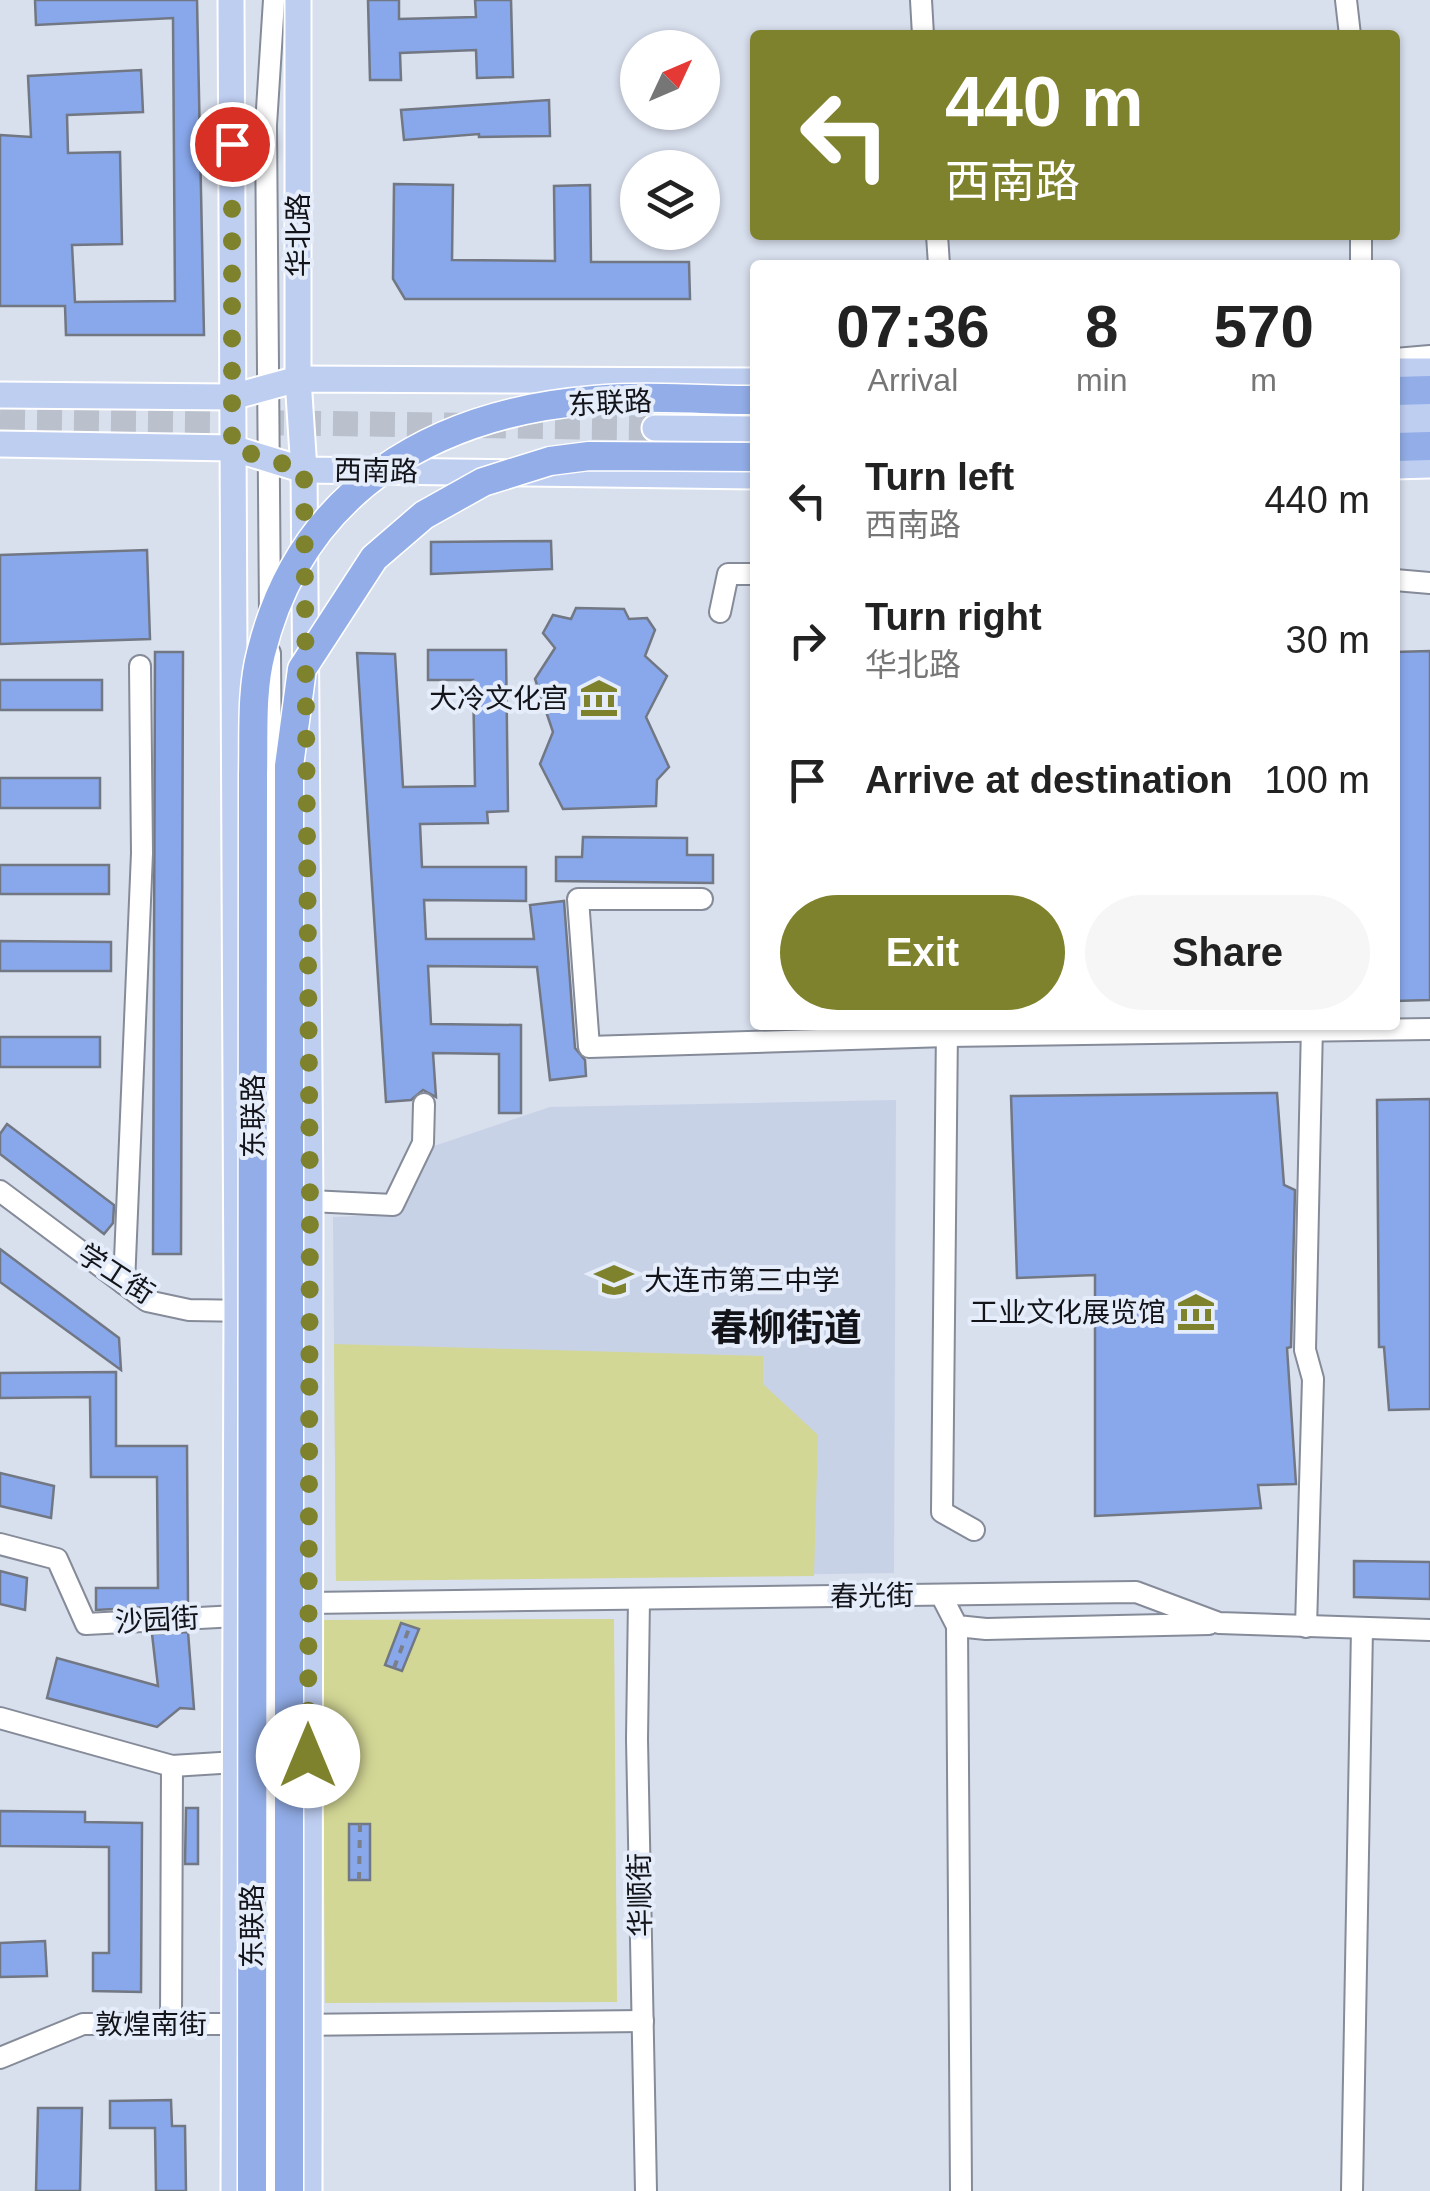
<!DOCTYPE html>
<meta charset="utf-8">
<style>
:root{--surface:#fff;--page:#f6f6f6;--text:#222;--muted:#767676;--accent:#7f822c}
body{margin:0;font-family:Arial,"Noto Sans SC",sans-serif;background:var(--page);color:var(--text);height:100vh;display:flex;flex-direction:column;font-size:38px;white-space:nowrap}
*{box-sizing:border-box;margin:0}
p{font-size:32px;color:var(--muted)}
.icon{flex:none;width:55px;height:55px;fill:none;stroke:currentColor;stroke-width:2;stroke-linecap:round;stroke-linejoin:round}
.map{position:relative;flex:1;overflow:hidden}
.side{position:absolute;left:750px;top:260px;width:650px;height:770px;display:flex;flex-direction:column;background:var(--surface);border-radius:10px;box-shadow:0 2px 8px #0004}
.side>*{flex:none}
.guide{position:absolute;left:750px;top:30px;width:650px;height:210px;border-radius:10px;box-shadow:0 2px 8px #0004;background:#7f822c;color:#fff;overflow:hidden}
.needle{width:65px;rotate:46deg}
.tools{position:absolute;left:620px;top:30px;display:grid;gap:20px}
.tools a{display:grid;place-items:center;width:100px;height:100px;border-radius:50%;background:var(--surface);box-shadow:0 2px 8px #0004;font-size:50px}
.pin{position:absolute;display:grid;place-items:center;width:85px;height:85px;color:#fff;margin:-42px;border:5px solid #fff;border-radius:50%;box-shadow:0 2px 10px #0007}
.me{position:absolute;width:110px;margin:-55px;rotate:0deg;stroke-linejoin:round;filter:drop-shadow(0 0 8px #0008)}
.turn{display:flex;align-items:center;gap:35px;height:210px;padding:0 30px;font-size:45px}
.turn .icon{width:130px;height:130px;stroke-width:2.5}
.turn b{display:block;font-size:70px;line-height:85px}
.eta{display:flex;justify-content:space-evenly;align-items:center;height:170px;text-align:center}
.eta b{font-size:60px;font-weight:700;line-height:70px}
.action{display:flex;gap:20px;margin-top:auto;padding:20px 30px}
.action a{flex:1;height:115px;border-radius:60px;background:var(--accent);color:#fff;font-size:40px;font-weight:700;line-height:115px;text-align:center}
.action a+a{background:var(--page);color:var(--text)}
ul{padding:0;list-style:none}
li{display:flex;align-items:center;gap:30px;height:140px;padding:0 30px}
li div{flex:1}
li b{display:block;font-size:38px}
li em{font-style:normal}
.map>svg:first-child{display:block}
.built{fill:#c8d2e7}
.green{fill:#d3d795}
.building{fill:#89a8ec;stroke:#717783;stroke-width:2.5}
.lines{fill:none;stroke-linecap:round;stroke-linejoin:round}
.major-tunnel{stroke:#bac1cd;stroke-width:25;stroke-dasharray:25 12;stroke-linecap:butt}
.minor-casing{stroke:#858b98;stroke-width:24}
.major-casing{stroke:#fff;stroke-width:29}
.highway-casing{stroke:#fff;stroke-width:31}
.path{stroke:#7b7f89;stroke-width:4;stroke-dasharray:8 8;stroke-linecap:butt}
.minor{stroke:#fff;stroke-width:20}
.major{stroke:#becef1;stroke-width:25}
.highway{stroke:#92ade7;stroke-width:28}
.highway-bridge-casing{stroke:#fff;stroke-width:31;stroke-linecap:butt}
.highway-bridge{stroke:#92ade7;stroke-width:28}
.route{stroke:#7f822c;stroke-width:18;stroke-dasharray:0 32.4}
.labels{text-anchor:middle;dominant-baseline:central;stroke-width:8;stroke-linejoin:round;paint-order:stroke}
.street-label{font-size:28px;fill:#121419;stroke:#e5ecfa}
.poi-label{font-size:28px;fill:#121419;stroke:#e5ecfa;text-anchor:end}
.district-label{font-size:38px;font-weight:bold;fill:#121419;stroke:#e5ecfa}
</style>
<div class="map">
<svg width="1430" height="2191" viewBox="0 0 1430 2191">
<rect width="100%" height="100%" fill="#d8dfed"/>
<polygon class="built" points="896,1100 894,1573 336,1581 333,1217 402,1214 425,1149 550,1107"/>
<g class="green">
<polygon points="334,1344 763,1356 763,1384 818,1435 814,1576 336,1581"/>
<polygon points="614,1619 617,2002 325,2003 322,1620"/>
</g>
<g class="building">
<polygon points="35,0 197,0 204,335 66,335 65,306 0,306 0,135 31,137 28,76 141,70 143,112 67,115 68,153 120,152 122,244 72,245 75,302 175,301 173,18 36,25"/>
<polygon points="368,0 399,0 399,19 476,17 475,0 511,0 513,77 477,78 476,50 400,53 401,80 370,80"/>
<polygon points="549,100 550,136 479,137 479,134 404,140 401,110"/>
<polygon points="394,184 453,185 452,260 555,261 554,186 590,185 591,262 689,262 690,299 405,299 393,279"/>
<polygon points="551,541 552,569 431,574 431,542"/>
<polygon points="147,550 150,639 0,644 0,555"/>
<polygon points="576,608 624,609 629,619 647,618 655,630 645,656 667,676 646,717 669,767 657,780 656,806 563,809 540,764 553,732 535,679 555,648 543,633 553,615 571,619"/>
<polygon points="428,650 506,650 508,811 487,812 488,823 420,824 422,867 526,867 526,901 424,900 426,939 534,939 530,905 564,901 575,1048 585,1060 586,1076 550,1080 537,967 428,966 431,1024 521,1025 521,1113 499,1113 499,1054 433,1053 436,1097 423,1090 411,1100 386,1102 357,653 395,654 403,787 475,786 473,680 428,680"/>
<polygon points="1430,651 1430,1000 1395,1001 1395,652"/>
<polygon points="155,652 183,652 181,1254 153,1254"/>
<rect x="0" y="680" width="102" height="30"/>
<rect x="0" y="778" width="100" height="30"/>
<polygon points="583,837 687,838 687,855 713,855 713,883 556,881 556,857 582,857"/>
<rect x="0" y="865" width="109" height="29"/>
<polygon points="0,941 111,942 111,971 0,971"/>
<rect x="0" y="1037" width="100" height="30"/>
<polygon points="1277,1093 1284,1185 1295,1190 1291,1347 1287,1348 1296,1484 1258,1485 1261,1508 1095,1516 1095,1275 1017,1278 1011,1096"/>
<polygon points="1430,1099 1430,1409 1389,1410 1384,1347 1379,1347 1377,1100"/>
<polygon points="7,1124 114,1205 113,1223 104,1234 0,1154 0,1134"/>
<polygon points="0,1249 119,1338 121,1370 0,1282"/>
<polygon points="116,1372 116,1446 187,1446 188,1605 96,1610 96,1588 158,1588 157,1477 91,1477 90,1397 0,1398 0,1373"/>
<polygon points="0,1473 54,1486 51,1518 0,1506"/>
<polygon points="1354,1561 1430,1562 1430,1599 1354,1597"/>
<polygon points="0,1571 27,1578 25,1610 0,1604"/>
<polygon points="401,1623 419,1629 402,1671 385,1665"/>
<polygon points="188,1632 194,1709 180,1708 157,1727 47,1698 57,1658 158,1686 152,1634"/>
<polygon points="186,1808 198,1808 198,1864 185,1864"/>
<polygon points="0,1811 85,1812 85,1822 142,1823 141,1992 93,1991 93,1953 109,1953 109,1847 0,1846"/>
<rect x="349" y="1824" width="21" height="56"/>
<polygon points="45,1941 47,1976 0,1977 0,1943"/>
<polygon points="171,2100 172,2126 185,2126 186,2191 156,2191 155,2128 110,2128 110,2101"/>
<polygon points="38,2108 82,2108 80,2191 36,2191"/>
</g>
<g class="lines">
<polyline class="major-tunnel" points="0,419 655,428"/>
<g class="minor-casing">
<g id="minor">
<polyline points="921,0 923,35"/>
<polyline points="1346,0 1350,35"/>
<polyline points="937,235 939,265"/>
<polyline points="1361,235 1361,265"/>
<polyline points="1395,359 1430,356"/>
<polyline points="1395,580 1430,583"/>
<polyline points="720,612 728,574 755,574"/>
<polyline points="270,614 266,125 274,0"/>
<polyline points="270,653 275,1312 275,2191"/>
<polyline points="702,899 578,899 589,1047 947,1036 1430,1029"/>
<polyline points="947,1027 942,1512 974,1530"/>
<polyline points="0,1191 147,1301 189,1310 250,1311"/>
<polyline points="310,1201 393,1205 423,1143 424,1104"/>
<polyline points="124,1284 142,853 140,666"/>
<polyline points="0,1544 57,1559 86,1624 237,1616"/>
<polyline points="941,1595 957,1626 986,1629 1209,1624"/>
<polyline points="639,1599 637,1739 646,2191"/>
<polyline points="308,1603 1136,1592 1219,1623 1430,1630"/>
<polyline points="957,1626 961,2191"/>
<polyline points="1306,1627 1313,1379 1305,1350 1312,1025"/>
<polyline points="0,1718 172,1766 236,1762"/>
<polyline points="171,2022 172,1766"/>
<polyline points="295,2025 643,2021"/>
<polyline points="0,2058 83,2024 246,2024"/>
<polyline points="1352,2191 1362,1628"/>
</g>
</g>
<g class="major-casing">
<g id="major">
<polyline points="231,0 237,1310 234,2191"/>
<polyline points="298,0 298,379 304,470 310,1201 309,2191"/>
<polyline points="1395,371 1430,371"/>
<polyline points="0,395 232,397 298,379 755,381"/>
<polyline points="1395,410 1430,409"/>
<polyline points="655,428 755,429"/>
<polyline points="1395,429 1430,428"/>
<polyline points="0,444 232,448 304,470 755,476"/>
<polyline points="1395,466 1430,465"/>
</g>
</g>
<g class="highway-casing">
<g id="highway">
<polyline points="1395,391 1430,390"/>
<polyline points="1395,447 1430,446"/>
</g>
</g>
<g class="path">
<polyline points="394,1668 410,1626"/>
<polyline points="359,1880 360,1824"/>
</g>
<use href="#minor" class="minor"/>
<use href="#major" class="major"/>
<use href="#highway" class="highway"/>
<g class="highway-bridge-casing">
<g id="highway-bridge">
<path d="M252,2191L253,775C254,735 251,691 261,653C301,489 435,413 594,400C647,395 702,400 755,400"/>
<polyline points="289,2191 289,766 302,669 374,558 424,515 483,482 550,461 589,456 755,457"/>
</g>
</g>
<use href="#highway-bridge" class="highway-bridge"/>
</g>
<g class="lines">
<polyline class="route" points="232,144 232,448 304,470 310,1201 308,1756"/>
</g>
<defs>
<g id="museum-bare" transform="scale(3)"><path d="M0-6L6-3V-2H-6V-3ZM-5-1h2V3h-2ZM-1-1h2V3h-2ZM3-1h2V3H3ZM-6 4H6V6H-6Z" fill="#7f822c" stroke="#e5ecfa" stroke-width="2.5" paint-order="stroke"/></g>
<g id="school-bare" transform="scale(3)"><path d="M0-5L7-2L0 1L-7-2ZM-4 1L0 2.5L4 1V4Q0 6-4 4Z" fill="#7f822c" stroke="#e5ecfa" stroke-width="2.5" paint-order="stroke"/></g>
</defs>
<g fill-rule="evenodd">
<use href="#museum-bare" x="599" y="698"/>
<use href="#school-bare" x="614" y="1280"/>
<use href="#museum-bare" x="1196" y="1312"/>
</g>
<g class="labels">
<g class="street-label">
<text transform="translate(298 235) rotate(-90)">华北路</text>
<text transform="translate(610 403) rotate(-3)">东联路</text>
<text transform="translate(376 471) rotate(1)">西南路</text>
<text transform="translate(253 1116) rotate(-90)">东联路</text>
<text transform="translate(116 1274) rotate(33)">学工街</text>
<text transform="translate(872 1596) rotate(-1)">春光街</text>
<text transform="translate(157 1620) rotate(-3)">沙园街</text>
<text transform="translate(640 1895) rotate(-91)">华顺街</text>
<text transform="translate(252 1926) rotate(-90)">东联路</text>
<text x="151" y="2024">敦煌南街</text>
</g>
<g class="poi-label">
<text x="569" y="698">大冷文化宫</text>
<text x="644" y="1280" text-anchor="start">大连市第三中学</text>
<text x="1166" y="1312">工业文化展览馆</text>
</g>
<g class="district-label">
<text x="786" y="1328">春柳街道</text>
</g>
</g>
</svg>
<div class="tools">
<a><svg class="needle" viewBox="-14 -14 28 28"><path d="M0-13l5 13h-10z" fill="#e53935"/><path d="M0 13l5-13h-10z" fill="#767676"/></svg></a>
<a><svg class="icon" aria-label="layers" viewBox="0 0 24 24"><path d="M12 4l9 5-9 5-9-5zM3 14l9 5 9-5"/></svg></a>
</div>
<div class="pin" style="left:232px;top:144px;background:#d93025"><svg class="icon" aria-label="arrive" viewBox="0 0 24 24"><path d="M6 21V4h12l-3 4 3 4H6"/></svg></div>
<svg class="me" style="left:308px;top:1756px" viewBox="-20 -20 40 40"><circle r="19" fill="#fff"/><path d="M0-13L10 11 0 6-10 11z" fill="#7f822c"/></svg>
<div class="guide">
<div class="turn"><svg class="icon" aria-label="left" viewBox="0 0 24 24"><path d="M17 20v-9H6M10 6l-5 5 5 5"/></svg><div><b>440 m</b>西南路</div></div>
</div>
<section class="side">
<div class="eta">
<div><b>07:36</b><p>Arrival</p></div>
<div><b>8</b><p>min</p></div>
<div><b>570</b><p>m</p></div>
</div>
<ul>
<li><svg class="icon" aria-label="left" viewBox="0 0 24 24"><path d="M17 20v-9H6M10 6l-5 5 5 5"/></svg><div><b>Turn left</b><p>西南路</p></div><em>440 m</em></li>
<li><svg class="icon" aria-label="right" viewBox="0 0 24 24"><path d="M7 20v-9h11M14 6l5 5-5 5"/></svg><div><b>Turn right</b><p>华北路</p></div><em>30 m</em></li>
<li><svg class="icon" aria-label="arrive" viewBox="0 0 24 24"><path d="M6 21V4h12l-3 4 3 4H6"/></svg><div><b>Arrive at destination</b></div><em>100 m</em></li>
</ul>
<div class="action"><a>Exit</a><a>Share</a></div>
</section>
</div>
